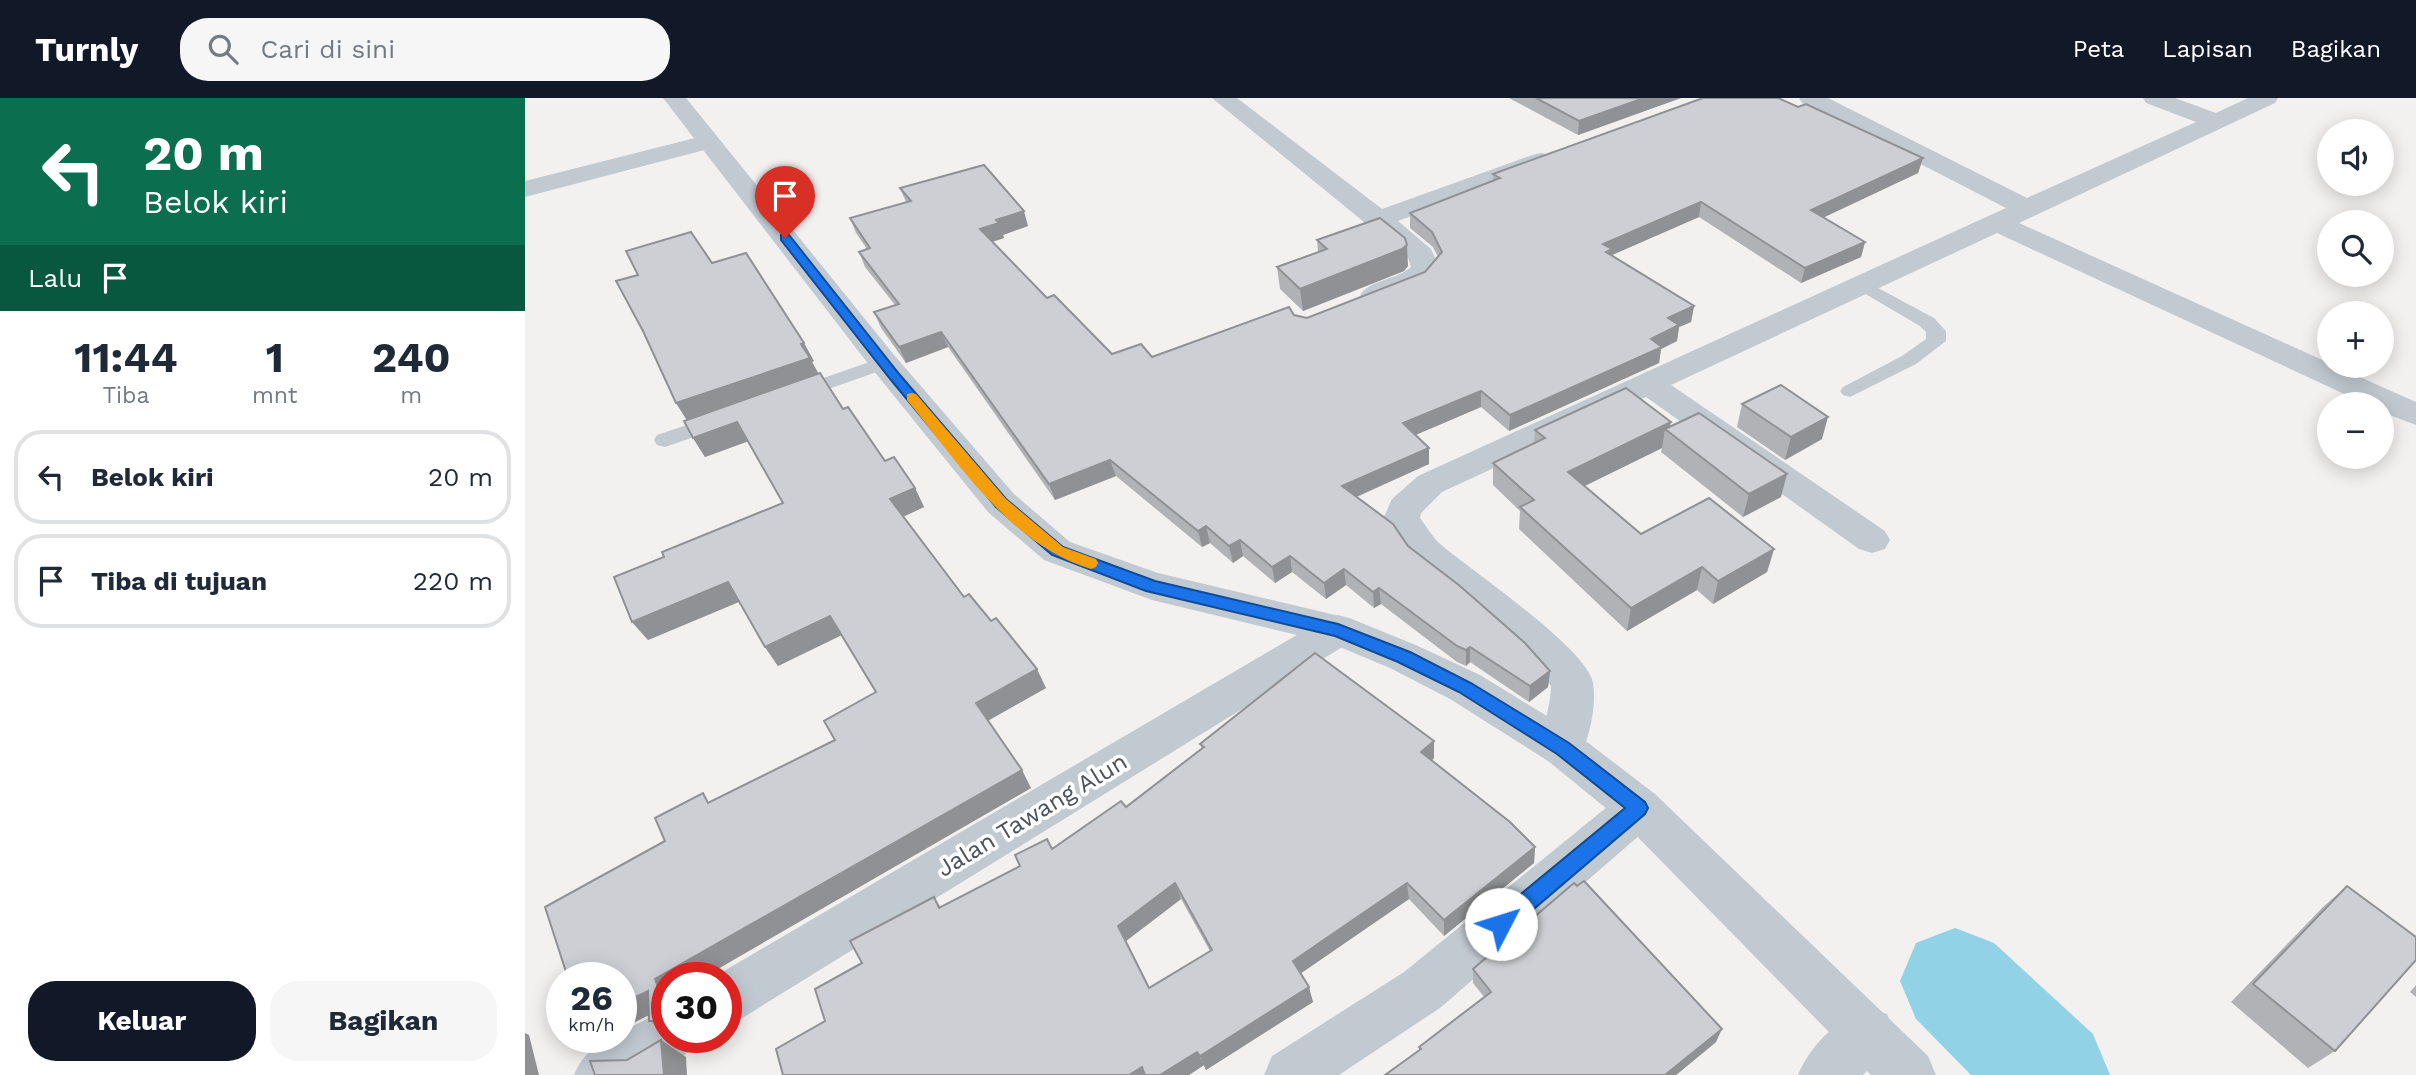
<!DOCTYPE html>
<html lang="id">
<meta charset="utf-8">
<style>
:root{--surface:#fff;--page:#f6f6f7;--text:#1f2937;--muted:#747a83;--line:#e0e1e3;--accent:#111827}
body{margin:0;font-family:"Work Sans",sans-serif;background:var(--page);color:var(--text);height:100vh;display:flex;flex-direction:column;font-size:26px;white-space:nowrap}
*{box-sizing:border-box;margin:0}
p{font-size:23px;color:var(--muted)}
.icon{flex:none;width:38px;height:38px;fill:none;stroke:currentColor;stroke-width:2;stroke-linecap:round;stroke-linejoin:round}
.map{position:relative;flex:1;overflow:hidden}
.sheet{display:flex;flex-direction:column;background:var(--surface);width:525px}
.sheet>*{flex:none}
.top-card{background:#0b6e4f;color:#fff;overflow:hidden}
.tools{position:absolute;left:1792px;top:21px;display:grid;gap:14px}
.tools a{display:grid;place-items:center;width:77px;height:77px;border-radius:50%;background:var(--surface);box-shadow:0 4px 18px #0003;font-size:35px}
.speed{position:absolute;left:21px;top:864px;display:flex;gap:14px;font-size:35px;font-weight:700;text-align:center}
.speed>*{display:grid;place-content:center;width:91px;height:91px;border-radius:50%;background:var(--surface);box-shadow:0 4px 18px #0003;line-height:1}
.speed small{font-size:18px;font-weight:400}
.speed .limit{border:10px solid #d22;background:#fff;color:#111}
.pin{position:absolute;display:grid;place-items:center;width:60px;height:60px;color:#fff;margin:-72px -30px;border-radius:50% 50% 50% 0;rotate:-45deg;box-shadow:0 0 7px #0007}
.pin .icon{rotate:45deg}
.me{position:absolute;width:77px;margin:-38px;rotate:50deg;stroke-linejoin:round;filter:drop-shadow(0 0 5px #0008)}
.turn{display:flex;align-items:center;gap:24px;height:147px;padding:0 28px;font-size:32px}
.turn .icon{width:91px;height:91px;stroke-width:2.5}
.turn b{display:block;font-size:49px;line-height:60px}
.then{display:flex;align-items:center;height:66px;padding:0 28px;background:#0003;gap:14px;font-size:26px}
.eta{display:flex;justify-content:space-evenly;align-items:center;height:119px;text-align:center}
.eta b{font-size:42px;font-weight:700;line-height:49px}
.action{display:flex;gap:14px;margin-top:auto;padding:14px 28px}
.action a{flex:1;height:80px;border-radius:28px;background:var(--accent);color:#fff;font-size:28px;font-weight:700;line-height:80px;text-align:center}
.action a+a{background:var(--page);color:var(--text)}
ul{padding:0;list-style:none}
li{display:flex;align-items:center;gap:21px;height:94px;margin:0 14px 10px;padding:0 14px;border:4px solid var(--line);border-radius:28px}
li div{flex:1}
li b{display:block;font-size:26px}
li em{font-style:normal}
header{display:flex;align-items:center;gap:42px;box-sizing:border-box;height:98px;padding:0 35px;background:var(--accent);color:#fff}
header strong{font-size:33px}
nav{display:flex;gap:38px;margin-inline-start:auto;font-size:24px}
.search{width:490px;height:63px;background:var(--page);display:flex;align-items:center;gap:18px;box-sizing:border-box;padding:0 24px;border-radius:28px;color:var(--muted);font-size:26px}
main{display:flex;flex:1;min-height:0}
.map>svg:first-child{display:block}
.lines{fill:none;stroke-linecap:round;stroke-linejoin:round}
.river{fill:#91d2e7;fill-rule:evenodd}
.service{fill:#c2cad1;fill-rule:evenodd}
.minor{fill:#c2cad1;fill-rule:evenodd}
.tertiary{fill:#c2cad1;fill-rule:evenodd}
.wall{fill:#b0b2b6;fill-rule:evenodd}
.shaded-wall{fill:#909194}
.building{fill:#cdcfd4;stroke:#909194;stroke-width:2;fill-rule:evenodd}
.route{fill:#1a73e8;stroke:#114b97;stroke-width:2}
.slow{fill:#f59e0b}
.labels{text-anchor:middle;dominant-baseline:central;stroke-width:7;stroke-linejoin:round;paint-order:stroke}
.street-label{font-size:24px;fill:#49535d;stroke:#fff}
</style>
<header>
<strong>Turnly</strong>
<div class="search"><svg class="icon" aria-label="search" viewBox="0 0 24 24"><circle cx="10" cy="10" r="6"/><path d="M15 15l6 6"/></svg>Cari di sini</div>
<nav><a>Peta</a><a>Lapisan</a><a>Bagikan</a></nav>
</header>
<main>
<section class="sheet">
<div class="top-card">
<div class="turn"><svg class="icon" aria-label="left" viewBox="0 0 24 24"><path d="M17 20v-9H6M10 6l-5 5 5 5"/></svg><div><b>20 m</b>Belok kiri</div></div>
<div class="then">Lalu<svg class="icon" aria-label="arrive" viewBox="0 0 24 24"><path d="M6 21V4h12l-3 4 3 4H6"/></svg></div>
</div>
<div class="eta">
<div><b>11:44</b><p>Tiba</p></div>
<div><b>1</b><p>mnt</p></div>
<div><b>240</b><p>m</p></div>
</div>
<ul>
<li><svg class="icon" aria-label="left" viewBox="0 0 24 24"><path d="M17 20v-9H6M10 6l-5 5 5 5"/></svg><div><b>Belok kiri</b></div><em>20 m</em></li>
<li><svg class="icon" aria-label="arrive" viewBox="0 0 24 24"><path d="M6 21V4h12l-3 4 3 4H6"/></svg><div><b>Tiba di tujuan</b></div><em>220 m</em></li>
</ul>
<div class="action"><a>Keluar</a><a>Bagikan</a></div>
</section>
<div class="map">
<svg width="1891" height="977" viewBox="0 0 1891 977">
<rect width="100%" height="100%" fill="#f3f0f0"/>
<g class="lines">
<polygon class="river" points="1430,830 1469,845 1568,936 1585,977 1446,977 1391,921 1375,883 1391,845"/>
<g class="service">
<polygon points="1338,182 1409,220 1421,233 1421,243 1391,266 1325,299 1318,297 1315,293 1318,289 1377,258 1401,241 1401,234 1395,228 1332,191 1329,187"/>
<polygon points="359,259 366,261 369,265 366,269 278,300 264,300 261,296 264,292"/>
<polygon points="197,315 204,317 208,322 204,327 140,349 132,347 129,342 132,337"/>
</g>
<g class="minor">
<path d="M687,0H712L857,111L1007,57L1016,55L1025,57L1028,62L1025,67L873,123L906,151L915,170C901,190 864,209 840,203L835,197C846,181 872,182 886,169L883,160Z"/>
<path d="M1274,0H1303L1502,100L1671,24L1621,5L1618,0H1650L1691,15L1723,0H1753L1750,5L1494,125L1804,265V268H1810L1891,304V327L1857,314V306H1841L1472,135L1146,287L1360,433L1365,442L1360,451L1347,455L1334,451L1121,299L917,394L896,415L895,420C901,428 907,438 914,445C944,471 1062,550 1068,585C1072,608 1064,642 1053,663L1038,668L1023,663C1011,641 1026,612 1026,588L1001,559L937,502L886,462L858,421L867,401L893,378L1481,110L1277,5Z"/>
<polygon points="182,37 191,39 194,44 191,49 0,99 0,83"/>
<polygon points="813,517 827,521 833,532 827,543 219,919 201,926 201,880 187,880 799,521"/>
<polygon points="1114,690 1130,696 1137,710 1130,724 915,910 814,977 739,977 747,958 879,874 1098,696"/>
<path d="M1343,909L1362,916L1369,935L1362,954L1338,977H1273C1285,947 1313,921 1343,909Z"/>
<path d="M142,911V940H167L161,956L126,977H49C57,958 73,940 96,940V934Z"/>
</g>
<polygon class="tertiary" points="138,0 161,0 370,258 489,396 545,444 633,475 827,521 893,548 955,577 1053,637 1130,696 1403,958 1411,977 1346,977 1098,724 1023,663 925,601 865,570 805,545 627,502 519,462 463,414 348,272"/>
</g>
<g class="wall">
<polygon points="984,0 1156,0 1053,37"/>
<polygon points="1273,9 1398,60 1393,75 1298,120 1340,144 1336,159 1276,185 1174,119 1087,157 1169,208 1166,224 1154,229 1152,243 1136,251 1134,265 984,333 956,309 890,337 904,350 904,366 832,399 883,448 1025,573 1023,589 1004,604 945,564 941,568 932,564 856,506 849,510 821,487 801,501 767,474 750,485 718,458 708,465 685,445 677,449 591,378 530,402 423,249 381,265 356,230 349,214 370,207 340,169 334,154 342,151 331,135 325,120 381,104 375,90 503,128 478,137 479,140 467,144 522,200 587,256 627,259 769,217 782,220 900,174 913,159 908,149 885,130 885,115 968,83 968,76"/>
<polygon points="792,142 883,168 879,173 778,213 755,191 752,169 793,154"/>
<polygon points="187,165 289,263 287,264 293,276 318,311 360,363 390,390 399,409 378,419 439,499 521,590 463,622 506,690 177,880 142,880 142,935 124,923 124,917 96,931 96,880 140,743 186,704 310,642 351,594 316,537 253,568 240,549 214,504 123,542 107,524 139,459 258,405 223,343 180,359 168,340 162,322 151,305 118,233"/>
<polygon points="1217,306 1297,341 1260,362 1212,329"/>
<polygon points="1145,329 1256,399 1218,419 1136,354 1137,350 1060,388 1116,436 1249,451 1242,474 1188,506 1172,492 1102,533 994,431 995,413 968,387 968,365 1009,345 1010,332"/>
<path d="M675,646L909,660L907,662L1010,749L1009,765L919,838L884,801L776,875L788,904L681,972L679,967L664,977H258L300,923L337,865L409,799L416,809L495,768L601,709L677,651ZM656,801L685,853L624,889L601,843Z"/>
<polygon points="1822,788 1810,953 1783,970 1706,904 1798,809"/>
<polygon points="948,871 1191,944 1151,977 860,977 894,952 894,949 960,900 948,885"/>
<polygon points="1891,887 1891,899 1885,894"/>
</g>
<g class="shaded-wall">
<polygon points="1119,0 1156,0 1053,37 1054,23"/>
<polygon points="1398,60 1393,75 1282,127 1286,112"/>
<polygon points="1176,104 1174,119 1087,157 1086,167 1078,146"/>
<polygon points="499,113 503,128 478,137 479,140 460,146 455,131 471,122"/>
<polygon points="1340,144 1336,159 1276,185 1280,170"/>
<polygon points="882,147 883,168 879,173 778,213 775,191"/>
<polygon points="1169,208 1166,224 1154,229 1152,243 1136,251 1134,265 984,333 985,317 1126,241 1143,220"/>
<polygon points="416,234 423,249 381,265 374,249"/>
<polygon points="279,245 289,263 287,264 295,278 163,324 151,305"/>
<polygon points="956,293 956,309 879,342 878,325"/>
<polygon points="1303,319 1297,341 1260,362 1266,339"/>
<polygon points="212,324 224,343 180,359 168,340"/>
<polygon points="1146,324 1144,335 1140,331 1137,350 1041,397 1043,374"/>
<polygon points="904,350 904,366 819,404 817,388"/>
<polygon points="585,362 591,378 530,402 524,386"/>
<polygon points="1262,376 1256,399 1218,419 1224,396"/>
<polygon points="390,390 399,409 375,420 365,401"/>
<polygon points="681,428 685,445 677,449 673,433"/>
<polygon points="715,442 718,458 708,465 704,448"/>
<polygon points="1249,451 1242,474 1188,506 1193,483"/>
<polygon points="765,458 767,474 750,485 747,469"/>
<polygon points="1177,469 1172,492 1102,533 1106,510"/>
<polygon points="819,471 821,487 801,501 799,485"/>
<polygon points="203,484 216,503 123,542 107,524"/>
<polygon points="854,490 856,506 849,510 848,494"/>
<polygon points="305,518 317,537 253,568 240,549"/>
<polygon points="945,549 945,564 941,568 941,552"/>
<polygon points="512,571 521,590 461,624 451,605"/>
<polygon points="1025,573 1023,589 1004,604 1005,588"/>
<polygon points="909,643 909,660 897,671 896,654"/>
<polygon points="497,672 506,690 177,880 142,880 142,924 139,923 138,910 96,931 96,906 123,893 130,881"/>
<polygon points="1010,749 1009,765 919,838 919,822"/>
<polygon points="650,785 656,801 601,843 593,828"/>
<polygon points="882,785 884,801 772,878 768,863"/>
<polygon points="784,889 788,904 681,972 675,958"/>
<polygon points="1197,931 1191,944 1151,977 1140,977"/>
<polygon points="0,935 4,937 14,977 0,977"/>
<polygon points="136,942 161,959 162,977 139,977"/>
<polygon points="672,954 679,967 664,977 635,977"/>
<polygon points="617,969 621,977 604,977"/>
</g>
<g class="building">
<polygon points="1011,0 1119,0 1054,23"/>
<polygon points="1178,0 1253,0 1273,9 1281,6 1398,60 1286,112 1340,144 1280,170 1176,104 1078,146 1087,151 1081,154 1169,208 1143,220 1154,227 1126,241 1137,249 985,317 956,293 878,325 904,350 817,388 868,426 883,448 935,488 1000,545 1025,573 1005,588 945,549 941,552 932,548 854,490 848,494 819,471 799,485 765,458 747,469 715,442 704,448 681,428 673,433 585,362 524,386 416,234 374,249 349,214 374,206 334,154 345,150 325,120 386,103 375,90 459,67 499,113 471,122 474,125 455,131 522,200 529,197 587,256 616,246 627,259 764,209 769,217 782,220 900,174 917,154 907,134 885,115 975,80 968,76"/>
<polygon points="855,120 880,140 882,147 877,151 775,191 752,169 802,151 792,142"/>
<polygon points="166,134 187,165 221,155 279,245 276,246 285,260 151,305 118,233 91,183 113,177 101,153"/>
<polygon points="295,275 318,311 323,309 360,363 369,359 390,390 365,401 439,499 444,496 466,523 471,520 512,571 451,605 497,672 130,881 138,902 139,923 124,923 123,893 96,906 96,880 43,880 20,809 140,743 130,720 178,695 183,705 310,642 299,623 351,594 305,518 240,549 203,484 107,524 89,479 139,459 137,454 258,405 212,324 168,340 159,323"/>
<polygon points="1256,287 1303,319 1266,339 1217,306"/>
<polygon points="1101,290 1146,324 1043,374 1116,436 1184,400 1249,451 1193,483 1177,469 1106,510 995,409 1009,402 968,365 1020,340 1010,332"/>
<polygon points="1174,315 1262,376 1224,396 1140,331"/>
<path d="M790,555L909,643L896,654L985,724L1010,749L919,822L882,785L768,863L784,889L675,958L672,954L635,977H620L617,969L604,977H258L251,951L300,923L290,891L337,865L325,843L409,799L414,810L495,768L490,757L522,741L527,751L596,703L601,709L679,649L675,646ZM650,785L687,852L624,890L593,828Z"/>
<polygon points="1059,783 1197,931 1140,977 860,977 896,951 894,949 966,894 948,871 1049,785 1052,788"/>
<polygon points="1822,788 1891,839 1891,862 1810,953 1728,886"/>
<polygon points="136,942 139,977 70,977 65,963 102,962"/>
</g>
<polygon class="route" points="256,137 264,137 375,277 481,401 538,449 630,483 813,526 885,554 946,585 1044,645 1120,704 1123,710 1120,716 983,833 976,836 968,833 965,826 968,819 1100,710 1032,656 934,594 873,564 810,538 621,493 527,457 471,409 366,282 256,142"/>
<path class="slow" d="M387,295L391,296L481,401L538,449L571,461L573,465L571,469L566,471C485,447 433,364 382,302V296Z"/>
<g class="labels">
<g class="street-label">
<text transform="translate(507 717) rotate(-31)">Jalan Tawang Alun</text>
</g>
</g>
</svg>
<div class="tools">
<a><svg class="icon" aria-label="sound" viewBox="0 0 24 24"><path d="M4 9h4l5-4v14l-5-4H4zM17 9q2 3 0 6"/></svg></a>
<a><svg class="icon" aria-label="search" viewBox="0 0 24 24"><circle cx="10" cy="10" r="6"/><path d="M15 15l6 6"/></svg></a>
<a>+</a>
<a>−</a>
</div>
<div class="speed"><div>26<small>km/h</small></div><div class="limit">30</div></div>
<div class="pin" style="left:260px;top:140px;background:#d93025"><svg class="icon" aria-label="arrive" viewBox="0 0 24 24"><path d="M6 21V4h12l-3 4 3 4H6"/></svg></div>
<svg class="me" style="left:976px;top:826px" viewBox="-20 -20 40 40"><circle r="19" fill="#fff"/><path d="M0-13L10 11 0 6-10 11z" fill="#1a73e8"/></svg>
</div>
</main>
